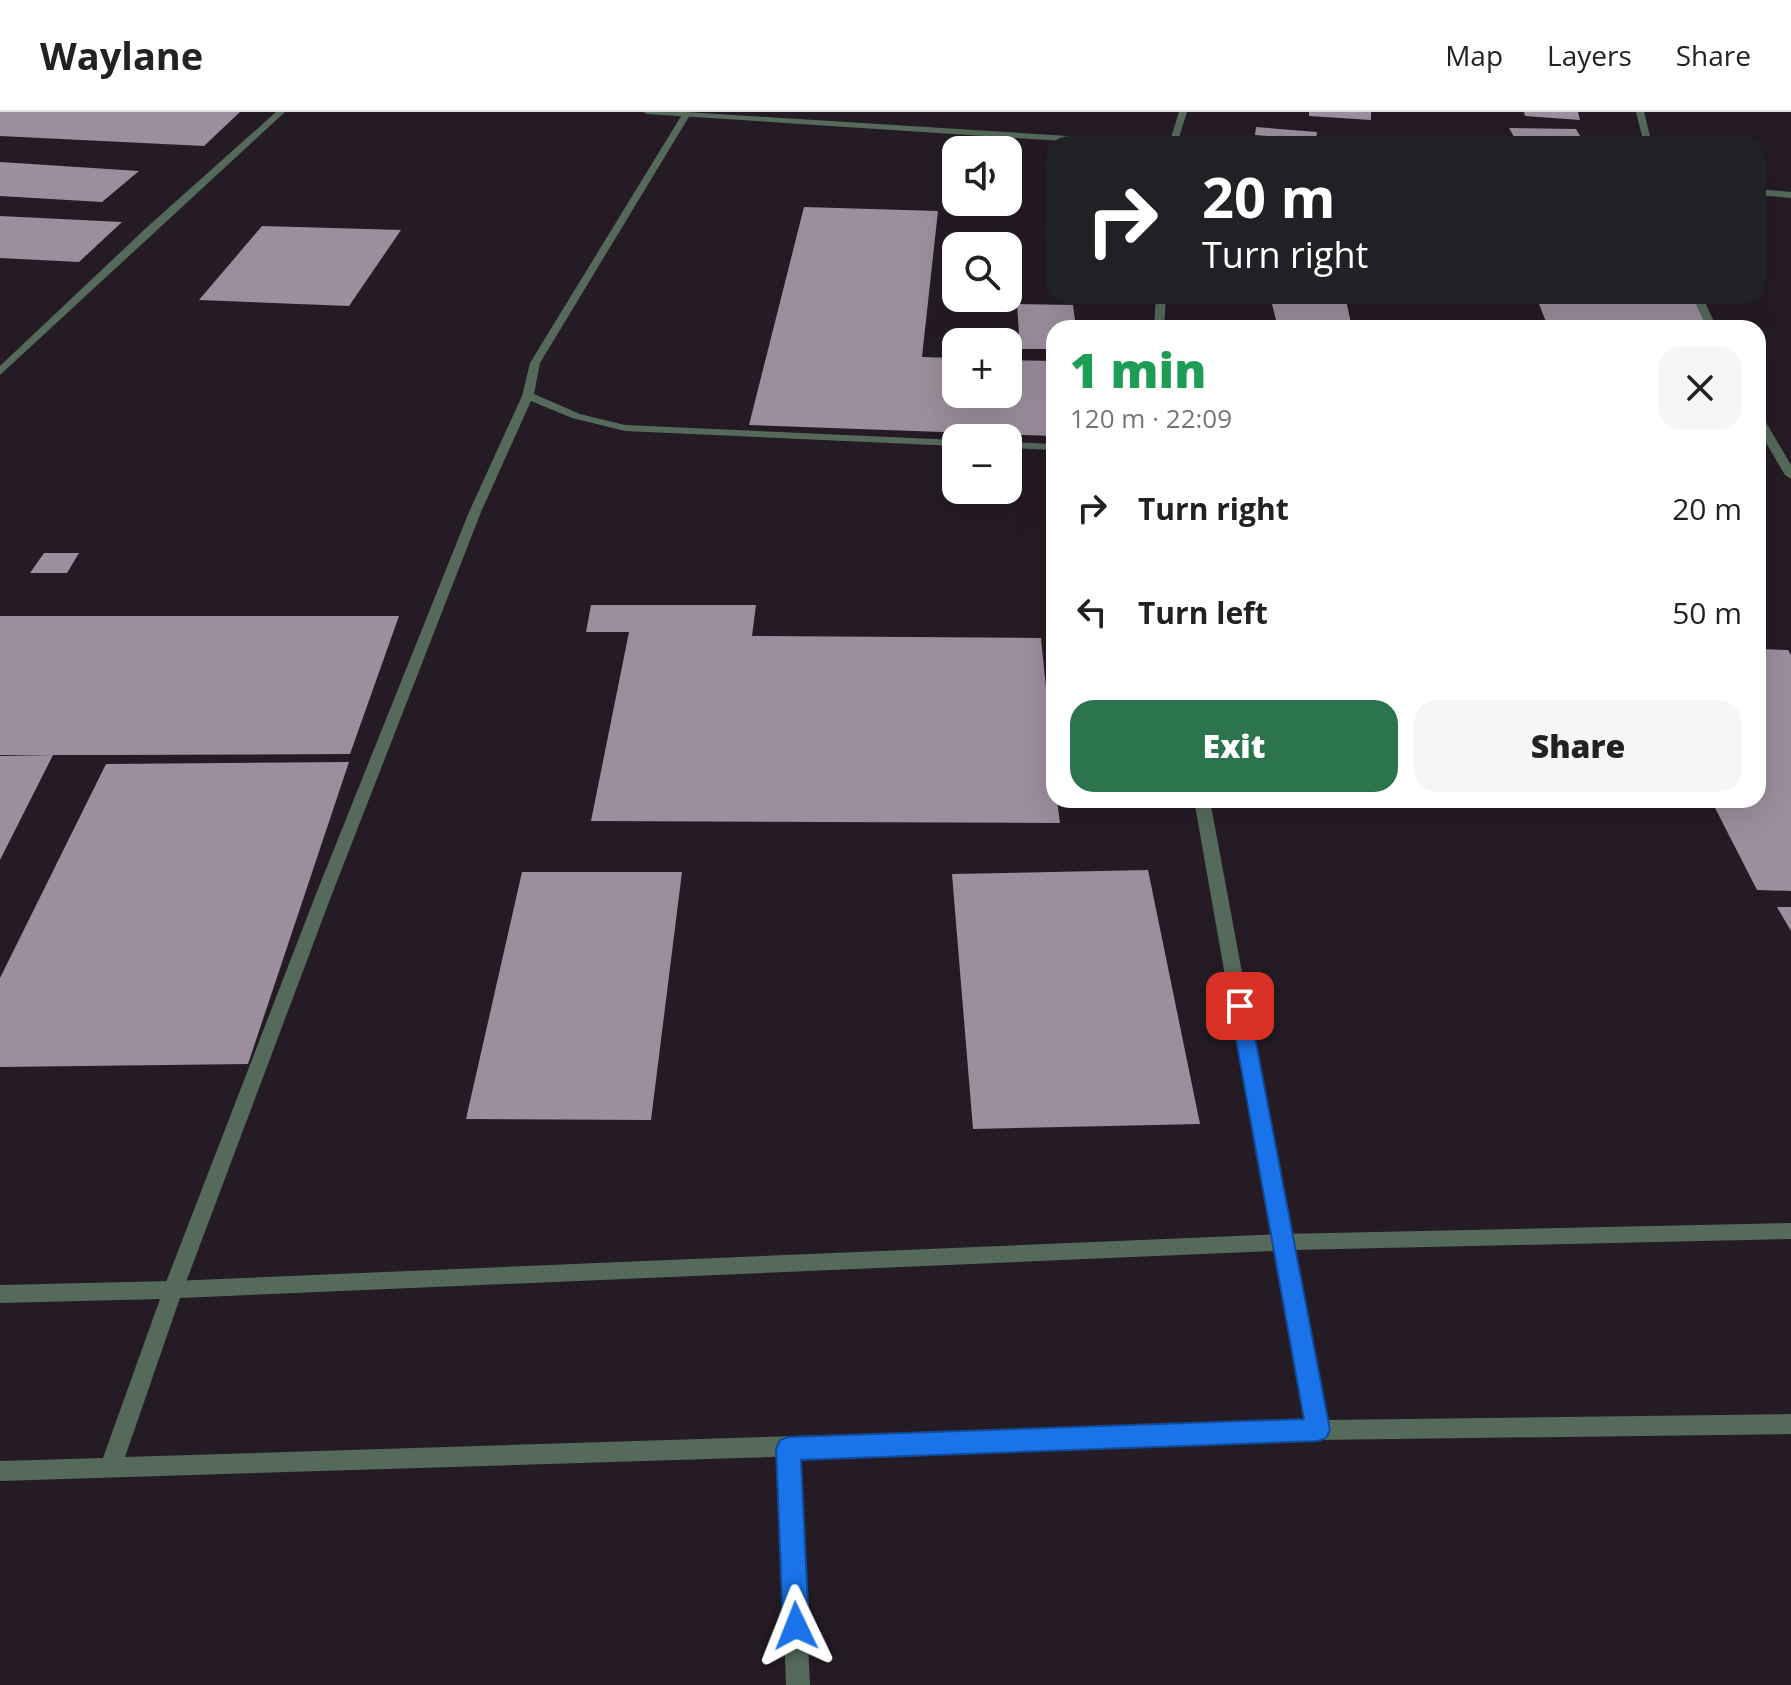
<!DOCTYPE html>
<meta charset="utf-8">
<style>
:root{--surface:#fff;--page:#f6f6f6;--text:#222;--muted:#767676;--line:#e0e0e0;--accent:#2b744d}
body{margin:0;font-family:"Open Sans",sans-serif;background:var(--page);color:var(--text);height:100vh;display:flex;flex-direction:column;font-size:30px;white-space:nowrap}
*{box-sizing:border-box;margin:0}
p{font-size:26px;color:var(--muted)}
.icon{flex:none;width:44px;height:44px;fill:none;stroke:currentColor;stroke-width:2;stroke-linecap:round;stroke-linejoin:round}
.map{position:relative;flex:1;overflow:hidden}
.panel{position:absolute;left:1046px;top:208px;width:720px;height:488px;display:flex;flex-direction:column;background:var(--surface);border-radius:24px;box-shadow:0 8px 32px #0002}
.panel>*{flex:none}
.top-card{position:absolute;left:1046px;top:24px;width:720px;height:168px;border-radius:24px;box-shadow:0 8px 32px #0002;background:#202124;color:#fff;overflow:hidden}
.fabs{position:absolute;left:942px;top:24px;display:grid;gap:16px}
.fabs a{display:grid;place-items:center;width:80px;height:80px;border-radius:16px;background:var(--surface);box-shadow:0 8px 32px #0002;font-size:40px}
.pin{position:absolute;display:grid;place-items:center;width:68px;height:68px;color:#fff;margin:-34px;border-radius:16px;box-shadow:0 4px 12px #0006}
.me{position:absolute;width:88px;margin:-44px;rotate:358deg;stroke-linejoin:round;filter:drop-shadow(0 0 6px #0008)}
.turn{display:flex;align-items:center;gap:28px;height:168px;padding:0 24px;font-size:36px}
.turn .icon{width:104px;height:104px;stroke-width:2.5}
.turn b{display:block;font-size:56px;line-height:68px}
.round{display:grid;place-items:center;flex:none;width:84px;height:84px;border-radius:24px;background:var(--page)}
.summary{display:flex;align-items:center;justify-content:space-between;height:136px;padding:0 24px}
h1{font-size:48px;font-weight:800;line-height:60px;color:#1e9e55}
.action{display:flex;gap:16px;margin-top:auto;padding:16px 24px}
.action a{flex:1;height:92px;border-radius:24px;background:var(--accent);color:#fff;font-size:32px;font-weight:800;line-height:92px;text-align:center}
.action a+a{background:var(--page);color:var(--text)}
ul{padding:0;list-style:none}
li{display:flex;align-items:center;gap:24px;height:104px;padding:0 24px}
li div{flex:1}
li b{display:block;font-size:30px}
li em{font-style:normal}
header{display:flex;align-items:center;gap:48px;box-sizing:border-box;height:112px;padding:0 40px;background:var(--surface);border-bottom:2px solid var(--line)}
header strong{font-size:38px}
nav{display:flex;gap:44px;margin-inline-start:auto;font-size:28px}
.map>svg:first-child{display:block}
.building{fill:#9c8e9c}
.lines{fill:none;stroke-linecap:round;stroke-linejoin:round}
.service{fill:#556a5b;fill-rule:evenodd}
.minor{fill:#556a5b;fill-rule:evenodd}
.route{fill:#1a73e8;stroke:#114b97;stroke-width:2}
</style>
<header>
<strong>Waylane</strong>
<nav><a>Map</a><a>Layers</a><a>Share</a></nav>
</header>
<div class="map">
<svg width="1791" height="1573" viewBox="0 0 1791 1573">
<rect width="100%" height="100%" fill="#251b25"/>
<g class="building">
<polygon points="0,0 240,0 204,34 0,24"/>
<polygon points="1309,0 1371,0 1371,8 1309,4"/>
<polygon points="1524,0 1578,0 1580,8 1525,4"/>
<polygon points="1256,15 1317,20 1316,28 1255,23"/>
<polygon points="1509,16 1576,17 1585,32 1518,32"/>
<polygon points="1386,25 1413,26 1414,32 1387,32"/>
<polygon points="0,50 139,59 102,90 0,84"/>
<polygon points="804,95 938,99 922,245 956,246 956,282 1008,282 1008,248 1054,249 1054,324 749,313"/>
<polygon points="0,104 122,110 79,150 0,146"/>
<polygon points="262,114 401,118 349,194 199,188"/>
<polygon points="1270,184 1328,184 1330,188 1346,188 1352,216 1299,216 1297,208 1276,208"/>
<polygon points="1536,184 1692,184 1709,216 1546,210"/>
<polygon points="1017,192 1073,193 1076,216 1054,216 1054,237 1020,237"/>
<polygon points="44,441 79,441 67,461 30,461"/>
<polygon points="591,493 756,493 752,524 1041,526 1054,656 1054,688 1057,688 1060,711 591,709 629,520 586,520"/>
<polygon points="0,504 399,504 350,642 108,643 0,643"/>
<polygon points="1758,537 1788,538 1791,543 1791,779 1757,778 1711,688 1758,688"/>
<polygon points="53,643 0,748 0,644"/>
<polygon points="349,650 248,952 0,955 0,866 106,652"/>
<polygon points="1148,758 1200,1012 973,1017 952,762"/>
<polygon points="522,760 682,760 651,1008 466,1007"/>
<polygon points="1777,795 1791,795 1791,819"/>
</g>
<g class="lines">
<g class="service">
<polygon points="276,0 285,0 0,263 0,254 145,117"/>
<polygon points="1179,0 1187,0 1177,32 1169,32"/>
<polygon points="1636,0 1644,0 1652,32 1644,32"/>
<polygon points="683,1 690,3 540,251 534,282 580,302 625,313 956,328 956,334 625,319 572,306 531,289 481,400 332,782 183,1178 180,1184 173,1187 166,1184 163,1178 316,782 469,400 522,284 530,251"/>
<polygon points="1156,184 1166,184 1164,216 1154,216"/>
<polygon points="1692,184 1702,184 1717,216 1707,216"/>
<polygon points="1758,304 1764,307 1791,353 1791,367 1785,363 1758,317"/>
<polygon points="1008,330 1054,332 1054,338 1008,336"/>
<polygon points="1194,688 1210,688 1292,1130 1289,1136 1282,1138 1275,1136 1272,1130"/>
<polygon points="788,1327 796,1330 799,1337 810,1573 786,1573 777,1337 780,1330"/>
</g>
<g class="minor">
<polygon points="643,0 686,0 1148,29 1152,32 1108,32 647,2"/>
<polygon points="1758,77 1791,80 1791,86 1758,83"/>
<path d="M1791,1111V1127L1293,1138L1327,1308L1791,1302V1322L1318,1328L0,1369V1349L103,1346L160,1187L0,1191V1173L173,1169L1282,1122ZM1274,1139L1306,1308L125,1345L180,1186Z"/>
</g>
</g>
<polygon class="route" points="1240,887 1246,889 1249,894 1330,1318 1326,1326 1318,1329 801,1348 809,1514 805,1523 796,1527 787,1523 783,1514 776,1337 780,1328 788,1325 1304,1307 1230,894 1233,889"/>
</svg>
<div class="fabs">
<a><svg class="icon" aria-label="sound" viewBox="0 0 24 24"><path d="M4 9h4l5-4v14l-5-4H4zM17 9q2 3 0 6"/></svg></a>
<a><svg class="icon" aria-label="search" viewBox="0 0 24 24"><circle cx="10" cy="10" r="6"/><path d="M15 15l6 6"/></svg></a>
<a>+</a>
<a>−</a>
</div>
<div class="pin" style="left:1240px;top:894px;background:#d93025"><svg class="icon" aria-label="arrive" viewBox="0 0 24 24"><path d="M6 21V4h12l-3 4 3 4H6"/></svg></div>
<svg class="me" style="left:796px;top:1514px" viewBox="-20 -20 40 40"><path d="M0-17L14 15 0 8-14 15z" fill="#1a73e8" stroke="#fff" stroke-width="4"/></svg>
<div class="top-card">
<div class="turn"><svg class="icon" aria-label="right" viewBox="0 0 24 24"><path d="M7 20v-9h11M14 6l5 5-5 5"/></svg><div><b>20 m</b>Turn right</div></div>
</div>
<section class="panel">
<div class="summary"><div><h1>1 min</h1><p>120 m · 22:09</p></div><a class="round"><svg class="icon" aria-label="close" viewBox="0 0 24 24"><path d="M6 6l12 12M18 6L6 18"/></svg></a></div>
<ul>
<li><svg class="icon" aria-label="right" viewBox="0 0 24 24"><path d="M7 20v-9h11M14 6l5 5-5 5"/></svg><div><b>Turn right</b></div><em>20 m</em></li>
<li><svg class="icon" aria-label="left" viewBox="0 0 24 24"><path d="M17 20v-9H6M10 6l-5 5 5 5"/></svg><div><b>Turn left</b></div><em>50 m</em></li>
</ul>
<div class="action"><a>Exit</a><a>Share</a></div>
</section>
</div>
